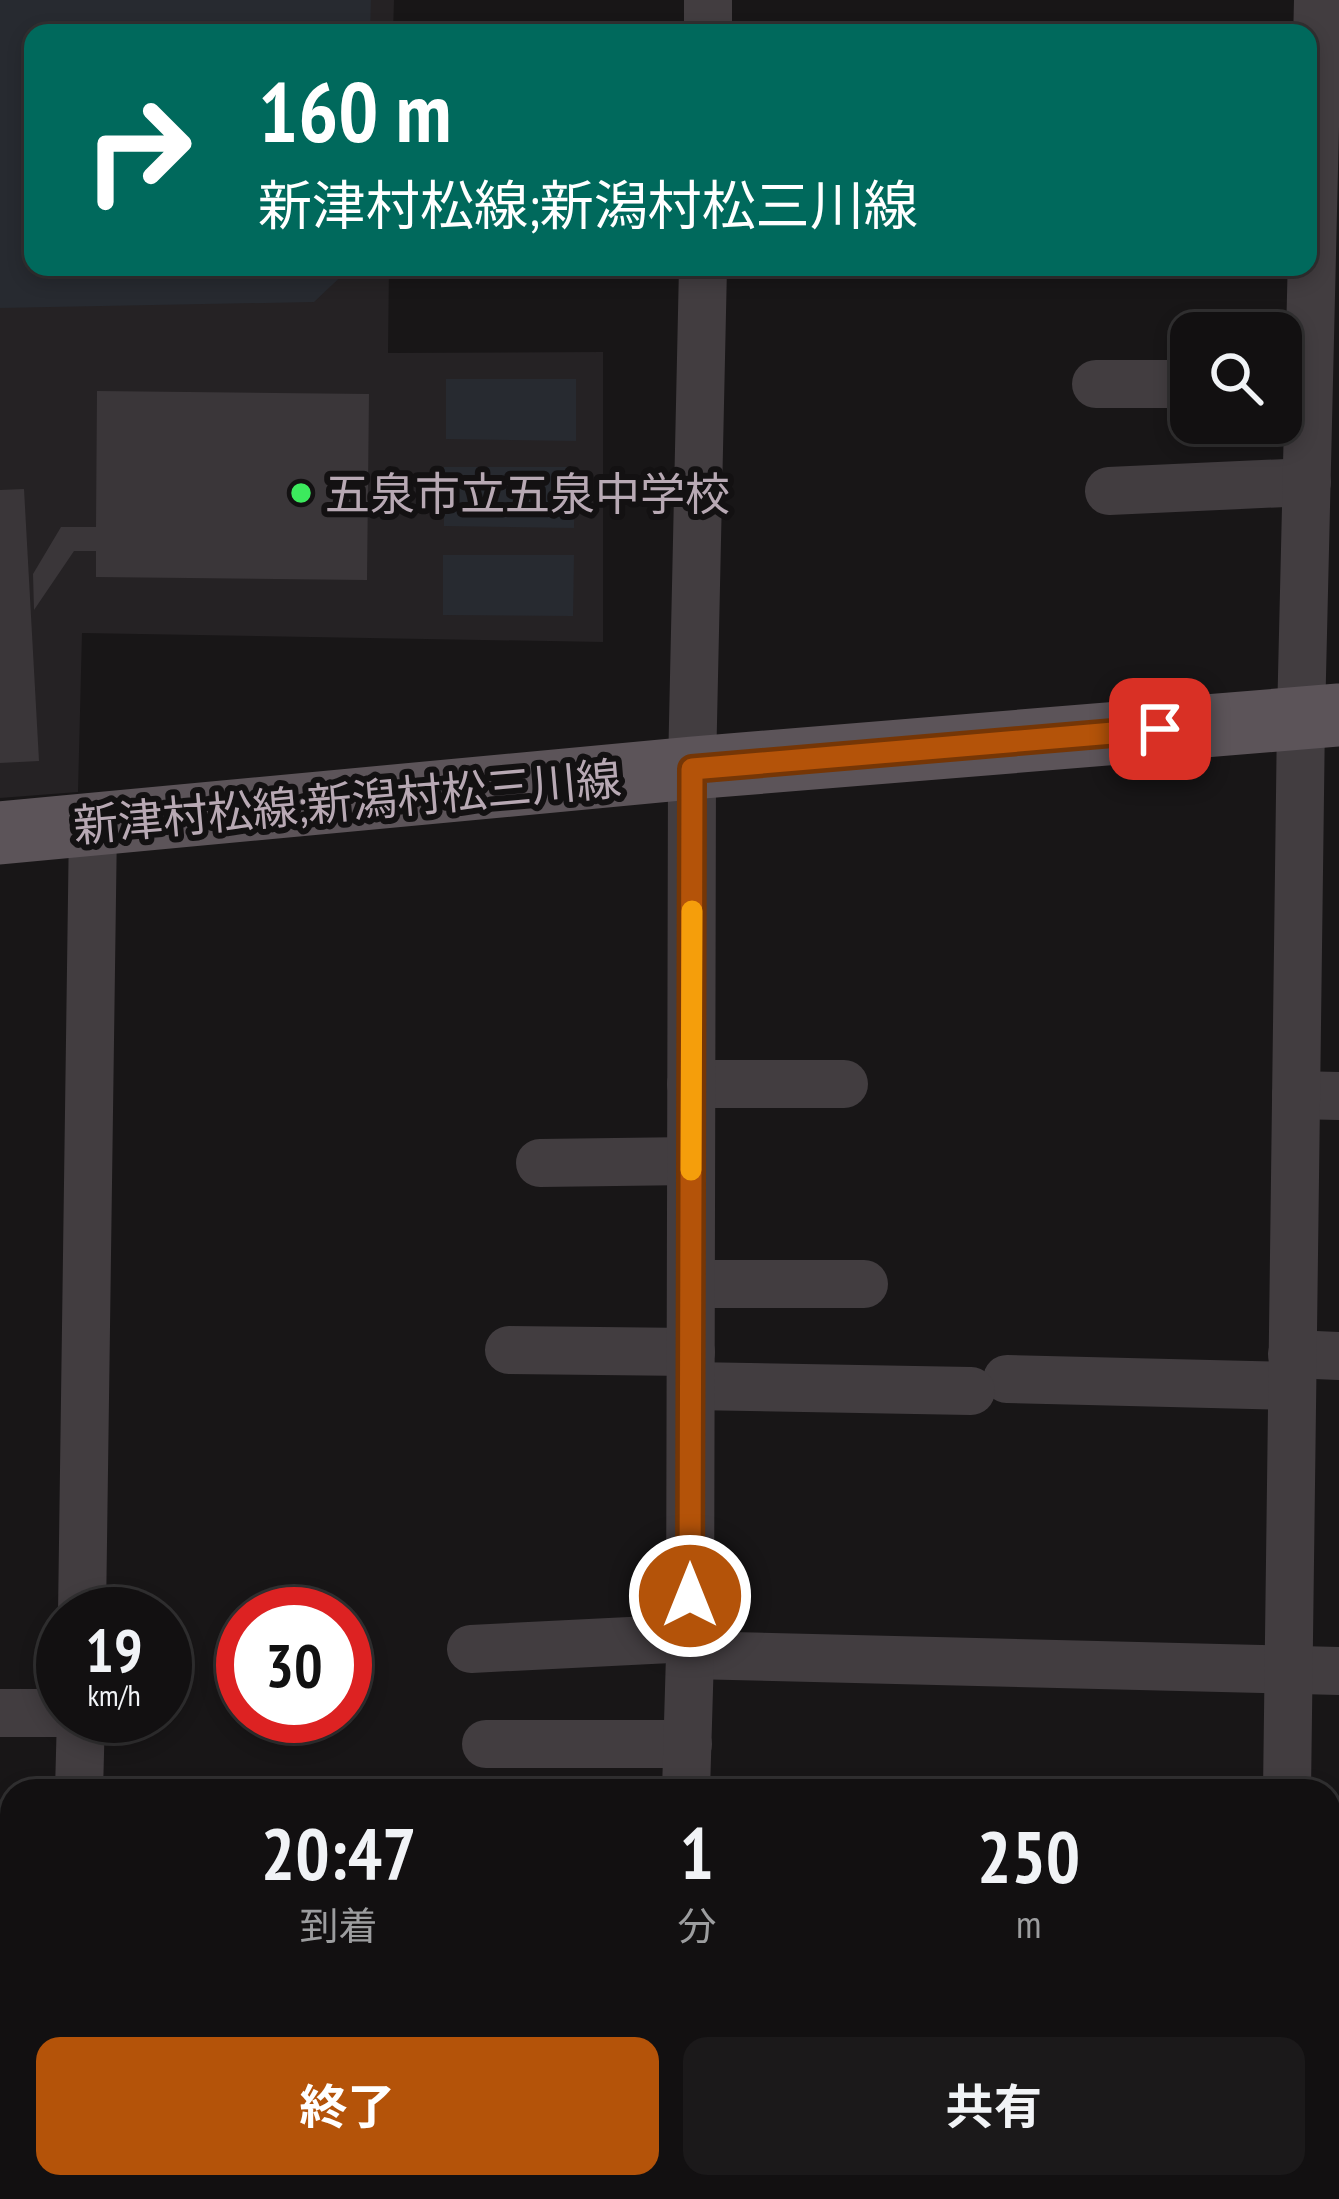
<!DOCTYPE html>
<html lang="ja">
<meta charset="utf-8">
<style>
:root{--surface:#121011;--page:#1b191a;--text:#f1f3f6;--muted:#9c9d9f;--line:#313031;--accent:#b45309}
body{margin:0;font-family:"PT Sans Narrow","Noto Sans JP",sans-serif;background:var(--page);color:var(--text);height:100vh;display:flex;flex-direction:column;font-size:45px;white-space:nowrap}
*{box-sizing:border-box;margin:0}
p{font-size:39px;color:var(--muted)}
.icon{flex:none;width:66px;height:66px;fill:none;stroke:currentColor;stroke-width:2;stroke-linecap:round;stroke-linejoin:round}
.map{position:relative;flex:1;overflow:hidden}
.drawer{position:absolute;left:0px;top:1779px;width:1341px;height:420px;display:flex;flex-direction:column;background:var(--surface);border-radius:36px 36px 0 0;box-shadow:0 6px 18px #0003,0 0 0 3px var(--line)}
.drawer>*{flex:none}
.hud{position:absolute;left:24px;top:24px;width:1293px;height:252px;border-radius:24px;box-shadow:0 6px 18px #0003,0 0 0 3px var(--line);background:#00695c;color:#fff;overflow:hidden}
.controls{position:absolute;left:1170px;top:312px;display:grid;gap:24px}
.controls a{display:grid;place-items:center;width:132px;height:132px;border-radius:24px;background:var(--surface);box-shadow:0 6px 18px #0003,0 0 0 3px var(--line);font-size:60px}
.speed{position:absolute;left:36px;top:1587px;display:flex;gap:24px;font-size:60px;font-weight:700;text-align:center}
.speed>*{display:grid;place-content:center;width:156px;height:156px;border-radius:50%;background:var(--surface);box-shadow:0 6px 18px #0003,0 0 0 3px var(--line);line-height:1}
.speed small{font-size:30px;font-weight:400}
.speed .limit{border:18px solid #d22;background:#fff;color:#111}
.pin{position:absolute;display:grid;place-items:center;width:102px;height:102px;color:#fff;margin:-51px;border-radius:24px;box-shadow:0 6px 18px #0006}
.me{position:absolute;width:132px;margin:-66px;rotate:0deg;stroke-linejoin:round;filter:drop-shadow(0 0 9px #0008)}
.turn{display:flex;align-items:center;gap:42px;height:252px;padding:0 36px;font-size:54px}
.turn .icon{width:156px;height:156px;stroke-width:2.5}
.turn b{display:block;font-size:84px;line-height:102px}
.eta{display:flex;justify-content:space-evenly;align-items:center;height:204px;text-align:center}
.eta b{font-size:72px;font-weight:700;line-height:84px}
.primary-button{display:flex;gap:24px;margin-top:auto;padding:24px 36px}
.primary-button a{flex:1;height:138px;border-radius:24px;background:var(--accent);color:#fff;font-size:48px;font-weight:700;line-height:138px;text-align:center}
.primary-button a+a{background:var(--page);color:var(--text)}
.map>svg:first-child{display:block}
.built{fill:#252224}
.green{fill:#272a30}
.building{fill:#3a3639}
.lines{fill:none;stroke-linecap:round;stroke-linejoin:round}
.minor{stroke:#423d40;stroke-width:48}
.major{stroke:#5c5459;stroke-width:63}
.route-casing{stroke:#753606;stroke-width:30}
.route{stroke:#b45309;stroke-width:21}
.slow{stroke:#f59e0b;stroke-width:21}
.poi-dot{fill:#3cea5d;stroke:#131112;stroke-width:4.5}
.labels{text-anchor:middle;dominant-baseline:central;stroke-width:12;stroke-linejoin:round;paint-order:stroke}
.poi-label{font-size:45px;fill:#b8a9b4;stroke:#131112;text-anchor:start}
.street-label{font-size:45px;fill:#b8a9b4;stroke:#131112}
</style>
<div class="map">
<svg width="1339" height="2199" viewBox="0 0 1339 2199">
<rect width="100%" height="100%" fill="#181617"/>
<polygon class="built" points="0,0 394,0 393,33 33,33 33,267 389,267 388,353 603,352 603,642 82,633 78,792 0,798"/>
<g class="green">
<polygon points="0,0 371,0 370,33 33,33 33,267 351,267 314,302 0,308"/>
<polygon points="446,379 576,379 576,441 446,439"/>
<polygon points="444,467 575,467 574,528 444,526"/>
<polygon points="443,555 574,555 573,616 443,615"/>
</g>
<g class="building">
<polygon points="97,391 369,394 367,580 96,577 96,551 74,551 34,610 33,574 61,527 96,527"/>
<polygon points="24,489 39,761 0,763 0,490"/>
</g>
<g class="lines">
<g class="minor">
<polyline points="708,33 708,0"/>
<polyline points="1096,384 1191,384"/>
<polyline points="1109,491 1307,482"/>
<polyline points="691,1084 844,1084"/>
<polyline points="1296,1095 1339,1096"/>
<polyline points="540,1163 691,1161"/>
<polyline points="691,1284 864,1284"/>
<polyline points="509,1350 691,1352"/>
<polyline points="1292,1354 1339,1356"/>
<polyline points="1007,1379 1292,1386"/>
<polyline points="691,1386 971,1391"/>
<polyline points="82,1614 93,825"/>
<polyline points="471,1649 690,1638"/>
<polyline points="690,1655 1339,1671"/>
<polyline points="0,1713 63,1713"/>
<polyline points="486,1744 688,1744"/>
<polyline points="79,1791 81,1716"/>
<polyline points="686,1791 690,1655 692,768 703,267"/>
<polyline points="1287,1791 1301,718 1318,0"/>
<polyline points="74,2199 74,2187"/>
<polyline points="675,2199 675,2187"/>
<polyline points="1281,2199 1281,2187"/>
</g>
<polyline class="major" points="0,833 692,768 1339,715"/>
</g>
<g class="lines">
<g class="route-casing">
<polyline id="route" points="690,1596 692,769 1160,729"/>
</g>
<use href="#route" class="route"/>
<polyline class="slow" points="691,1170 692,911"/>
</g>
<circle class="poi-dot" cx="301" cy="493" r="12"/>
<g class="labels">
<g class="poi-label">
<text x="325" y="493">五泉市立五泉中学校</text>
</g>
<g class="street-label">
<text transform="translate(347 801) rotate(-5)">新津村松線;新潟村松三川線</text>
</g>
</g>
</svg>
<div class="controls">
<a><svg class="icon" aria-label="search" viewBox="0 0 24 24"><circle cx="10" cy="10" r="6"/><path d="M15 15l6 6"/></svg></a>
</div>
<div class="speed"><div>19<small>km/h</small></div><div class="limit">30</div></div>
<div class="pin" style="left:1160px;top:729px;background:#d93025"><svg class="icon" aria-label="arrive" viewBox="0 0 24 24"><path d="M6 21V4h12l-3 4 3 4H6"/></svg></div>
<svg class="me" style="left:690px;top:1596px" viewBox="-20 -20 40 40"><circle r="17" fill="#b45309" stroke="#fff" stroke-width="3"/><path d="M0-11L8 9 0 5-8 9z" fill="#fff"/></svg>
<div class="hud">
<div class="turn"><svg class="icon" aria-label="right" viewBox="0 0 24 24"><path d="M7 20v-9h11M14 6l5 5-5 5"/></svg><div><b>160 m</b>新津村松線;新潟村松三川線</div></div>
</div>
<section class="drawer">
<div class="eta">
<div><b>20:47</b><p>到着</p></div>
<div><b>1</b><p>分</p></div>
<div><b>250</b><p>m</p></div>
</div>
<div class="primary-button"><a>終了</a><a>共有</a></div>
</section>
</div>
